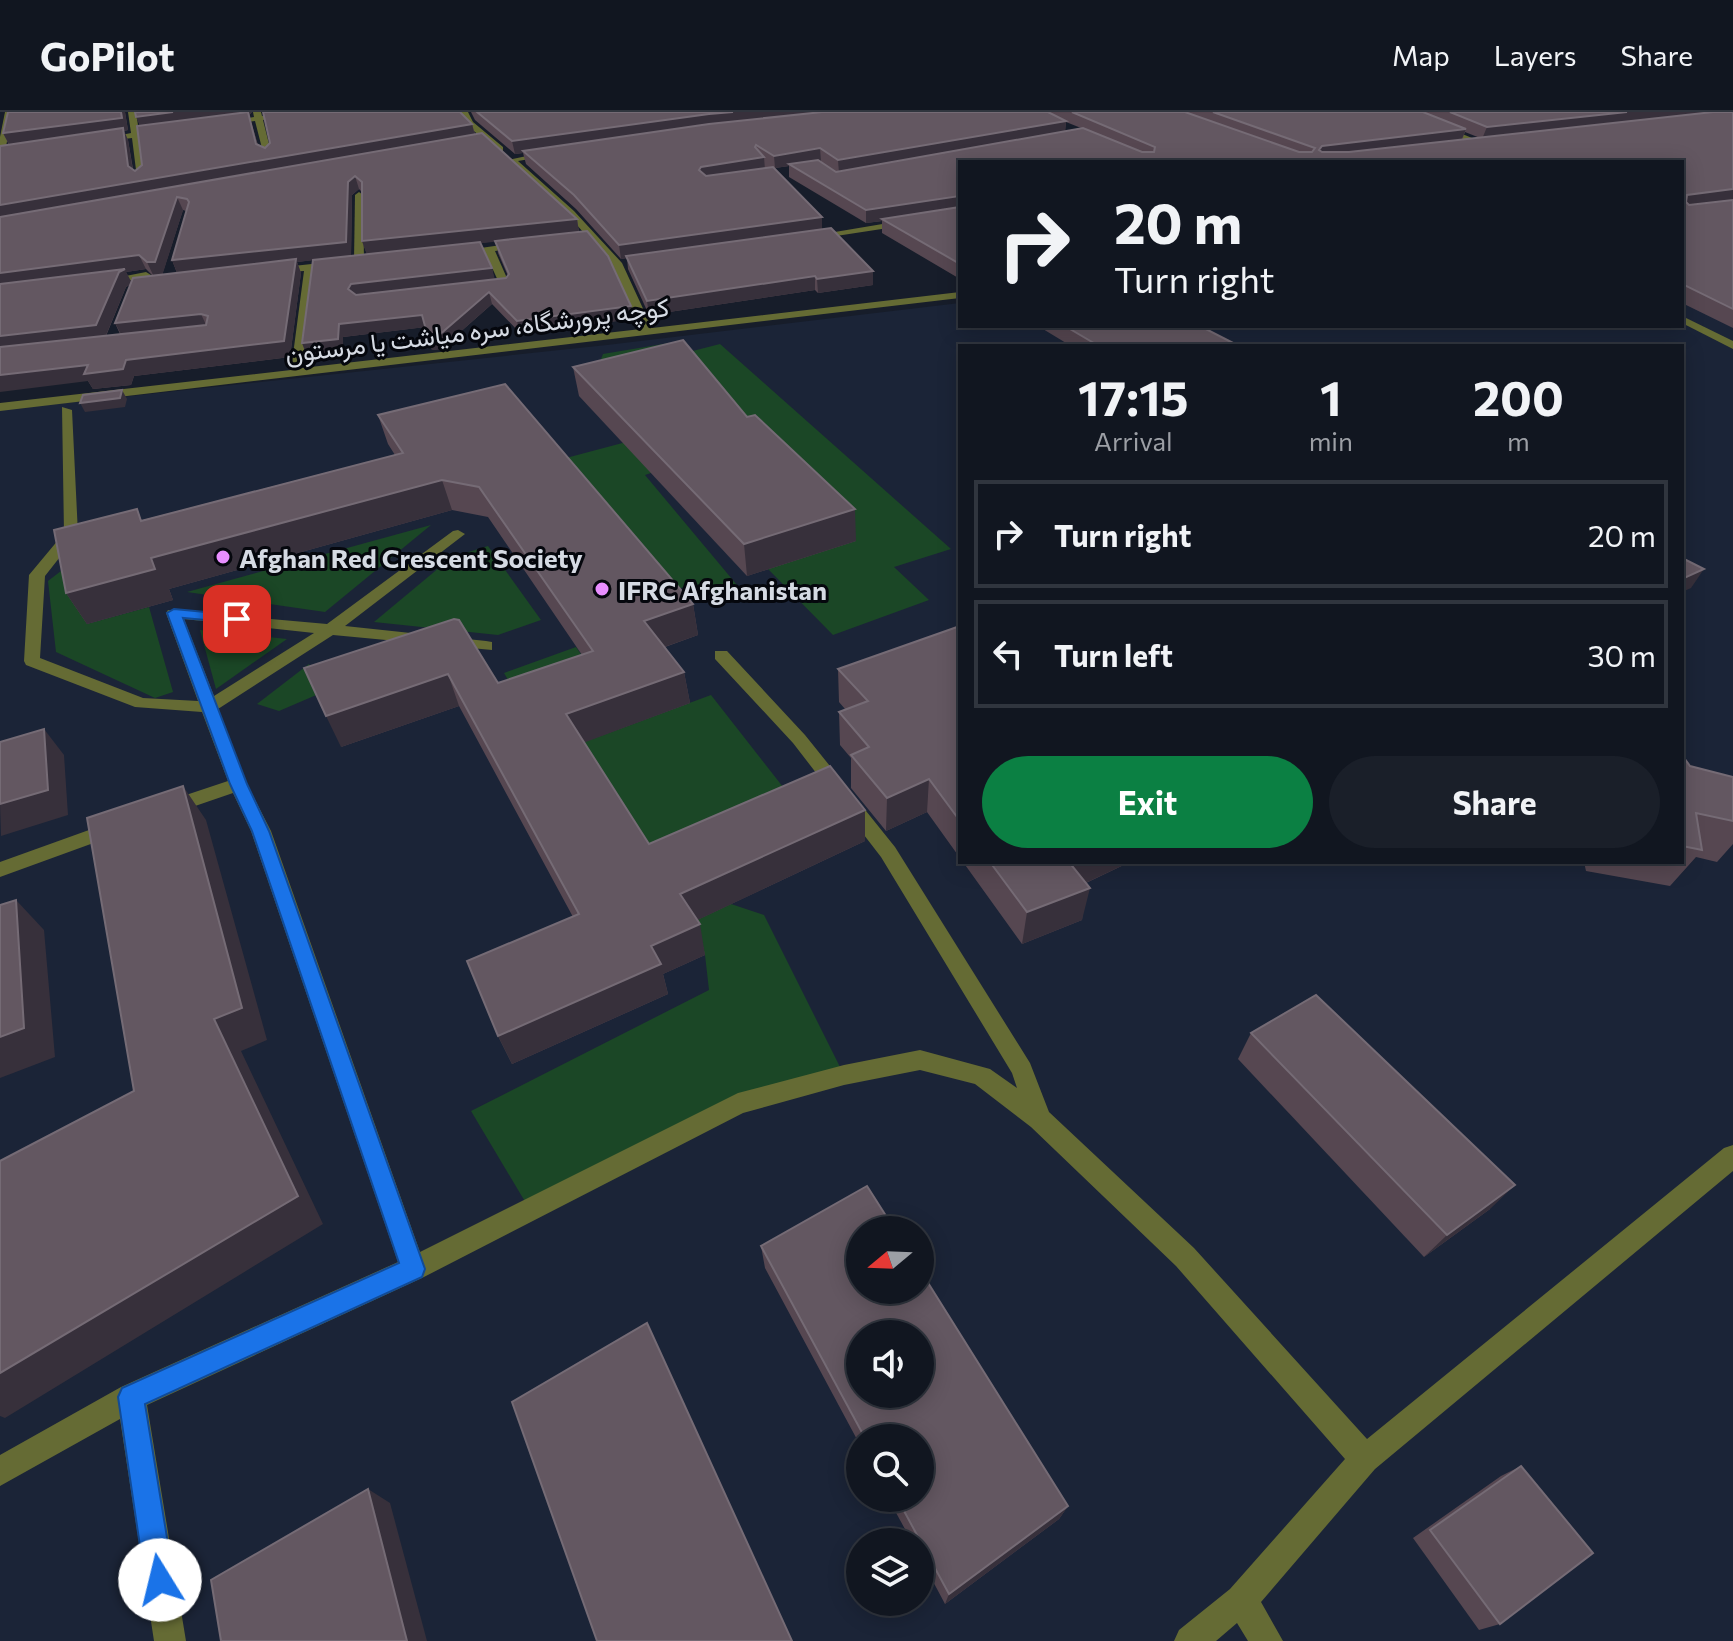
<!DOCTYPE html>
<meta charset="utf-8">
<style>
:root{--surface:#111620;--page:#1a1f29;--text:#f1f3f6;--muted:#9c9fa5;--line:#30353e;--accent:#0b8043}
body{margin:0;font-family:Commissioner,Vazirmatn,sans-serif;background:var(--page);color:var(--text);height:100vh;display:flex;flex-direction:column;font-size:30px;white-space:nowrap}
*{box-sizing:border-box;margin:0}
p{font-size:26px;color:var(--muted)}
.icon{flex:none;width:44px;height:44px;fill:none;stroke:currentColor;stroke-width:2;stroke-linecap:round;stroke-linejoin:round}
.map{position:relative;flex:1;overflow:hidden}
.sheet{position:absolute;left:958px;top:232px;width:726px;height:520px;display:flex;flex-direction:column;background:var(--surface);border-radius:0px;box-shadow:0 4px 20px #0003,0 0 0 2px var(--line)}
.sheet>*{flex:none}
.hud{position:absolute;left:958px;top:48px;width:726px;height:168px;border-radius:0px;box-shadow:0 4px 20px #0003,0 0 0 2px var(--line);background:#111620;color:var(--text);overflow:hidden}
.needle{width:52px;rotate:251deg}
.buttons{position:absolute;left:846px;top:1104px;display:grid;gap:16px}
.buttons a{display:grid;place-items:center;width:88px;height:88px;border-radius:50%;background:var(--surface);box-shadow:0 4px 20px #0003,0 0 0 2px var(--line);font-size:40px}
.pin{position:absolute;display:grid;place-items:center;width:68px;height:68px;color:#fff;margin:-34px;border-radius:16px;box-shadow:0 4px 12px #0006}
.me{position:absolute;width:88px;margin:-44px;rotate:351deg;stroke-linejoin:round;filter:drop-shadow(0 0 6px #0008)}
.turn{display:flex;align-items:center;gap:28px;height:168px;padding:0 24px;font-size:36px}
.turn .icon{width:104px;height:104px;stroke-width:2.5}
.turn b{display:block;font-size:56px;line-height:68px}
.eta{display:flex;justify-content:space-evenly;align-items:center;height:136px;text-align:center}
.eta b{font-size:48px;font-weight:700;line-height:56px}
.button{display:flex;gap:16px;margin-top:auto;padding:16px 24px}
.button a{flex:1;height:92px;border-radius:48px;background:var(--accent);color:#fff;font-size:32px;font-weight:700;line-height:92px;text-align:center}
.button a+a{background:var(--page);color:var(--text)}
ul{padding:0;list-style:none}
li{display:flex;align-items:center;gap:24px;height:108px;margin:0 16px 12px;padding:0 8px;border:4px solid var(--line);border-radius:0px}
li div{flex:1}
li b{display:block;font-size:30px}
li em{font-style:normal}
header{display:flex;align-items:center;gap:48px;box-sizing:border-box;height:112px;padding:0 40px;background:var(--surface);border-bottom:2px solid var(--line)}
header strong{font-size:38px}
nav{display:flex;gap:44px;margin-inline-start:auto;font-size:28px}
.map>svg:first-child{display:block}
.built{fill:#1b2437;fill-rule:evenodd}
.green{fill:#1b4726}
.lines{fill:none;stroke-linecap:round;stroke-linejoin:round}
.minor{fill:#656b34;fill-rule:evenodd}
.wall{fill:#564751;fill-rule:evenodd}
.shaded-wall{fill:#37303b}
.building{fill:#635761;stroke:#756b75;stroke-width:2;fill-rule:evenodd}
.route{fill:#1a73e8;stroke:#114b97;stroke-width:2}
.poi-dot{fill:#e98eff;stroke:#05070d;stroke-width:3}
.labels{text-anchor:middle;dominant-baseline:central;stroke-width:6;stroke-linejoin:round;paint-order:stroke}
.far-street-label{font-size:26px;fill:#d5dae3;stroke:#05070d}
.far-poi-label{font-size:26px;font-weight:bold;fill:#d5dae3;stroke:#05070d;text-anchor:start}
</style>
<header>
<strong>GoPilot</strong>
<nav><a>Map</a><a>Layers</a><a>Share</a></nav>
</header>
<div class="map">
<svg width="1733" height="1529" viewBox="0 0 1733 1529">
<rect width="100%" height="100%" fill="#171d2a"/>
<path class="built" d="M1733,103V1529H0V298L607,233L960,191V214H1682V109ZM960,234H1682V750H960ZM860,1118H920V1178H860ZM860,1222H920V1282H860ZM860,1326H920V1386H860ZM860,1430H920V1490H860Z"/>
<g class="green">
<polygon points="669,231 677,243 720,232 951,437 894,455 929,488 833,523 768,457 855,428 692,347 645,363 737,473 702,486 690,473 663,482 536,354 630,329 599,252 603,242"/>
<polygon points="431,413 325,500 187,480"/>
<polygon points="488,434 541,508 498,523 374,510 452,445"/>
<polygon points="74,449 87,512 149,495 173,580 155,586 56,540 48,469"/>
<polygon points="200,518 287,527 216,577"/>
<polygon points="576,535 630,613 711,583 801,698 731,792 764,803 844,963 738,992 530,1098 471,999 709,878 705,843 525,597 504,561"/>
<polygon points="309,552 321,581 279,599 257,592"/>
</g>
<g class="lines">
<g class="minor">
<polygon points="5,0 13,0 4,44 0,46 0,25"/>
<polygon points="128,0 136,0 139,20 164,17 168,19 139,25 145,66 141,69 137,66 132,26 101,30 97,28 131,21"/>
<polygon points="253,0 261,0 262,4 311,0 263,8 272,44 268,46 264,44 255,9 223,13 219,11 254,5"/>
<polygon points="460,0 468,0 473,10 503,35 503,39 497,39 467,13"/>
<polygon points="1398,0 1409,0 1489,33 1482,35"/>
<polygon points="550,39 553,43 518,49 574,99 622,151 652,216 960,180 960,186 0,299 0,291 291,258 304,159 271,161 271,157 275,156 339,149 344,152 315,158 302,256 641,217 613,154 568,103 508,48"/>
<polygon points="359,80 363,83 364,150 359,153 354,150 355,83"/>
<polygon points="960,99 960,105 810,128 805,125"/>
<path d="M522,130L525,135L495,139L510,173C504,178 489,180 483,175L499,171L485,140L458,143L453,140Z"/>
<polygon points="146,160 151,163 151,168 164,167 169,170 146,175 141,172 141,167 105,172 100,169"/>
<polygon points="1682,204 1733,229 1733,237 1682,211"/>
<path d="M62,295L72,298L78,422L45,464L40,546L143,586L198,589L166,501L168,498L327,512L453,419L458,418L465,422L345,514L486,529L492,530V538L333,523L218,597L247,672L271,719L420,1140L738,981L844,953L920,938L990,957L1017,976L1012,961L881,745L793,631L715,547V539H727L805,623L895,735L1030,951L1049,1000L1194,1136L1367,1327L1724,1036L1733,1033V1059L1375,1357L1261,1490L1283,1529H1248L1237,1511L1216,1529H1174L1179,1518L1230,1477L1345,1347L1176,1154L1031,1015L975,972L920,958L844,973L743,1001L422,1166L147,1293L186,1529H154L120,1307L0,1374V1343L121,1275L398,1150L251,719L233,681L166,704L157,697L159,692L228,669L202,600L135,595L26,553L24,549L29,463L64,421ZM184,507L314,521L214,584Z"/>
<polygon points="114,709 124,716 121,721 0,765 0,750"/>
</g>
</g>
<g class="wall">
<path d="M125,0L128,18L124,19L128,28L133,57L135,59L142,53L140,14L135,0H252L249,3L258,33L265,36L461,2L472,12L475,22L577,107L579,120L633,207L520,221L492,192L441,237L432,238L425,215L343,225V240L307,244L302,231L313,148L297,150L301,161L290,245L134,264L131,273L93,277L88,269L9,33L3,21ZM359,77L362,80V129L367,142L351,144L352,83ZM183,98L186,99L172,148L177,161L162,163ZM496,129L498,141L508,164L506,166L494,167L492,156L480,131ZM146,157L153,164L131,170L126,160ZM131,172L115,211L120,222L106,224L126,175Z"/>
<path d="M471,0H1733V216L1682,191V50H960V167L882,121V109L866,111L789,65V54L775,56L822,117L873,173L818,181L815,178L649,203L628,157L627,146L621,147L576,97L526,52L523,41L515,42L475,8ZM1066,10L1081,16L1065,19ZM1465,20L1480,26L1462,28Z"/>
<polygon points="1038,214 1200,214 1239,234 1071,234"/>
<polygon points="573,255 747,305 856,429 747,464 579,284"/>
<polygon points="378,303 693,492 698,523 665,535 684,560 690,591 584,630 649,732 865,729 697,808 705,843 663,862 668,882 512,952 498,924 573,805 459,594 341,635 454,507 498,571 582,543 488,405 452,398 169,477 173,488 87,512 66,481 143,408 395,343 388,332"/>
<polygon points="960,514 960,746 927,700 886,719 851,676 851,646 840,633 839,600 845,597 839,590 838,557"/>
<polygon points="1682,643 1690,654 1733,665 1733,732 1717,750 1696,745 1670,774 1586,759 1584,750 1682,750"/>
<polygon points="963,750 1130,750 1086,771 1082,808 1022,832"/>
<polygon points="1251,921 1490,1097 1424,1145 1238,947"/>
<polygon points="761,1134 1068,1394 1059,1407 945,1492 920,1445 920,1430 912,1430 888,1386 920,1386 920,1326 860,1326 860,1333 765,1156"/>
<polygon points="1521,1354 1500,1512 1479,1518 1413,1426 1501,1364"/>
</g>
<g class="shaded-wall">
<polygon points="121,0 125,0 128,18 124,19 128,28 134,66 10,34 3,21"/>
<polygon points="173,0 252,0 249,3 261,45 142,17 136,5"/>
<polygon points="733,0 871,0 710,14 515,42 512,29 709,2"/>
<polygon points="1627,0 1733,0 1482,27 1487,15"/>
<polygon points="1066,9 1065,21 839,61 838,48"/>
<polygon points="472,12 475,24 0,108 0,93"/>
<polygon points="1466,17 1461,29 1319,47 1319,38 1322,34"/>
<polygon points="756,33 757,46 764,45 765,58 703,68 699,58 701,55 755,35"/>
<polygon points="820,36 821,49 791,54 789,52 789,54 775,56 774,44"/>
<polygon points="355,64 359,77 352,83 351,144 297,150 301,161 290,245 134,264 131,273 93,277 88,269 0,280 0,263 284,229 178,163 172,148 348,70"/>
<polygon points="1733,77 1733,89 1682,96 1687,83"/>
<polygon points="960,84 960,97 882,107 882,109 866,111 866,98"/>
<polygon points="177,85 183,98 162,164 154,165 147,150"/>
<polygon points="822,105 822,118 621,147 619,133"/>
<polygon points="577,107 579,121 367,143 362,129"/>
<polygon points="139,143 146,157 126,160 132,171 126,175 104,228 0,241 0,161"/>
<polygon points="492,156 495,168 356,184 348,177 351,172"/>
<polygon points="873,159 873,173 818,181 817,167"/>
<polygon points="815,164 815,178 649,203 647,189"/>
<polygon points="489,180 492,192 441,237 432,238 428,225"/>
<polygon points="631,194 633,207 520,221 517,209"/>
<polygon points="201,202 208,217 123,226 115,211"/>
<polygon points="422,203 426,215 343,225 343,240 307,244 302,231 339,212"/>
<polygon points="122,278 127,287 125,295 85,300 80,291"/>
<polygon points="442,368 452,398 169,477 173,488 87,512 66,481 151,446"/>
<polygon points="855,397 856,429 747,464 744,432"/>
<polygon points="1704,457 1691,476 1682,480 1682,467"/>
<polygon points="693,492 698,523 650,540 644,509"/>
<polygon points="684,560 690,591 575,634 566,602"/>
<polygon points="448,562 459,594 341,635 326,604"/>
<polygon points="44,617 64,643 68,703 1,724 0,692"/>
<polygon points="929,667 927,700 886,719 887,686"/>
<polygon points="183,674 206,708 267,928 241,939 323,1112 5,1306 0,1304 0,1261 214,907"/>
<polygon points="865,698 865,729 687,813 680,782"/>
<polygon points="1069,750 1130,750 1062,782"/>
<polygon points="1090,776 1082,808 1022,832 1027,800"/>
<polygon points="16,788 44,818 55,945 0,966 0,925"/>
<polygon points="700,812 705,843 663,862 668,882 512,952 498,924 651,834"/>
<polygon points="1515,1073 1490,1097 1424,1145 1447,1123"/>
<polygon points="368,1377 390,1391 427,1529 407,1529"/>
<polygon points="1068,1394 1059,1407 945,1492 949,1482"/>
</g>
<g class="building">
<polygon points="8,0 121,0 122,6 3,21"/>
<polygon points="135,0 173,0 136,5"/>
<polygon points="248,0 256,32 265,36 270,31 263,0 460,0 472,12 0,93 0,34 123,16 128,54 135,59 142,53 137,14"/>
<polygon points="477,0 733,0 709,2 512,29"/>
<polygon points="822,0 1048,0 1066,9 838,48 820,36 774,44 756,33 755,35 764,45 701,55 699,58 706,64 773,55 822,105 619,133 574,83 523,39 709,12"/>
<polygon points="1072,0 1185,0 1299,40 1312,40 1315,36 1213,0 1423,0 1466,17 1322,34 1319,38 1322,40 1349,40 1713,0 1733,0 1733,77 1687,83 1686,90 1689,93 1733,88 1733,197 1682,172 1682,50 960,50 960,84 866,98 789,52 818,48 836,60 1083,16 1142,40 1154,40 1155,35"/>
<polygon points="1450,0 1627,0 1487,15"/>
<polygon points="482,21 577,107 362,129 362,70 355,64 348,70 346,130 172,148 189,90 187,87 177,85 155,150 147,150 139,143 0,161 0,105"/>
<polygon points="960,95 960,152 882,107"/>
<polygon points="831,116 873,159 817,167 815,164 647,189 626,144"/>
<polygon points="587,119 608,144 631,194 517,209 489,180 438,224 428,225 422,203 339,212 338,227 302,231 313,148 480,130 492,156 351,172 348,177 356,183 506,166 509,162 495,129"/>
<polygon points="296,147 284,229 126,248 123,257 84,262 88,253 0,263 0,235 206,213 208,204 201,202 115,211 133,166"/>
<polygon points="125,157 119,160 96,213 0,224 0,172"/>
<polygon points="1065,214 1200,214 1239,234 1099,234"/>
<polygon points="683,228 747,305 755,303 855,397 744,432 573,255"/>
<polygon points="505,272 693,492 644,509 684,560 566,602 649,732 830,654 865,698 680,782 700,812 651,834 661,852 498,924 467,849 579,802 448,562 326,604 304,556 454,507 459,508 498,571 593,539 479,375 442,368 151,446 155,457 66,481 54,418 137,397 141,409 403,341 378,303"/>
<polygon points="122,278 120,286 80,291 83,283"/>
<polygon points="1682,446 1704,457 1682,467"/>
<polygon points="960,514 960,709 929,667 887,686 851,643 869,635 839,600 868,589 838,557"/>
<polygon points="44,617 48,678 0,692 0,630"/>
<polygon points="1682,643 1690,654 1733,665 1733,709 1696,701 1702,738 1682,734"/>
<polygon points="183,674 242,896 214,907 298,1084 0,1261 0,1049 134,979 87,706"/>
<polygon points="990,750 1069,750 1090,776 1027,800"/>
<polygon points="16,788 24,916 0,925 0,793"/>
<polygon points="1316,883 1515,1073 1447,1123 1251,921"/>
<path d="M867,1074L895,1118H860V1178H920V1158L1068,1394L949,1482L897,1386H920V1326H865L761,1134ZM860,1222H920V1282H860Z"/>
<polygon points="647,1211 792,1529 597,1529 512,1290"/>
<polygon points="1521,1354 1593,1441 1500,1512 1430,1418"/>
<polygon points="368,1377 407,1529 221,1529 211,1468"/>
</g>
<polygon class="route" points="174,497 237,503 244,507 237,511 183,506 247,672 269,719 425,1157 422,1165 145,1292 174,1468 170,1478 160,1482 150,1478 145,1468 118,1285 122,1276 399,1151 252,719 230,672 167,501"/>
<g class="poi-dot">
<circle cx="223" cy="445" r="8"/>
<circle cx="602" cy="477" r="8"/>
</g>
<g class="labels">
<g class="far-street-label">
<text transform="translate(477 217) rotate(-7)">کوچه پرورشگاه، سره میاشت یا مرستون</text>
</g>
<g class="far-poi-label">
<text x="239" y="445">Afghan Red Crescent Society</text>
<text x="618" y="477">IFRC Afghanistan</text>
</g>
</g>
</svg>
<div class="buttons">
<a><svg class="needle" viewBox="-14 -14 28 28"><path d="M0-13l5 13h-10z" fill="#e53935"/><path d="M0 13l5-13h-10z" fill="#9c9fa5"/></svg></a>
<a><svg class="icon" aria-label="sound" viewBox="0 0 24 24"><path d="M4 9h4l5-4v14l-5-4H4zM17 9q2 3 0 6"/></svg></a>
<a><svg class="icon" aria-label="search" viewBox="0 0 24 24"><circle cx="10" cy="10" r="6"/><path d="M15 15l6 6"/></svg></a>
<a><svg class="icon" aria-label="layers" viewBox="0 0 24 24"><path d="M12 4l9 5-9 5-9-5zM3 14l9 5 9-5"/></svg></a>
</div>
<div class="pin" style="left:237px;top:507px;background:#d93025"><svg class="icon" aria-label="arrive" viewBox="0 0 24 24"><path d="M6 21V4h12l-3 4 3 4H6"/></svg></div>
<svg class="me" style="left:160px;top:1468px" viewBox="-20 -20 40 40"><circle r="19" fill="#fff"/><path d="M0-13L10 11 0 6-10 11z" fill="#1a73e8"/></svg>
<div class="hud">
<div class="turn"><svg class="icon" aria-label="right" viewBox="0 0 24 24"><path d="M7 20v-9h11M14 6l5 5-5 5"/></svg><div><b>20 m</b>Turn right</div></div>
</div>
<section class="sheet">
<div class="eta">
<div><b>17:15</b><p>Arrival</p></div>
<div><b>1</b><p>min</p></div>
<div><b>200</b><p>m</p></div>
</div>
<ul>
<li><svg class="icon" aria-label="right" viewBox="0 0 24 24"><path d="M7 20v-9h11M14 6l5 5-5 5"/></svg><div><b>Turn right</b></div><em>20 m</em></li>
<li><svg class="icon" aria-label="left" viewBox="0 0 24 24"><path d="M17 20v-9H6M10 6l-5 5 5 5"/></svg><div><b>Turn left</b></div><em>30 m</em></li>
</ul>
<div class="button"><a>Exit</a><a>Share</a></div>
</section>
</div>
